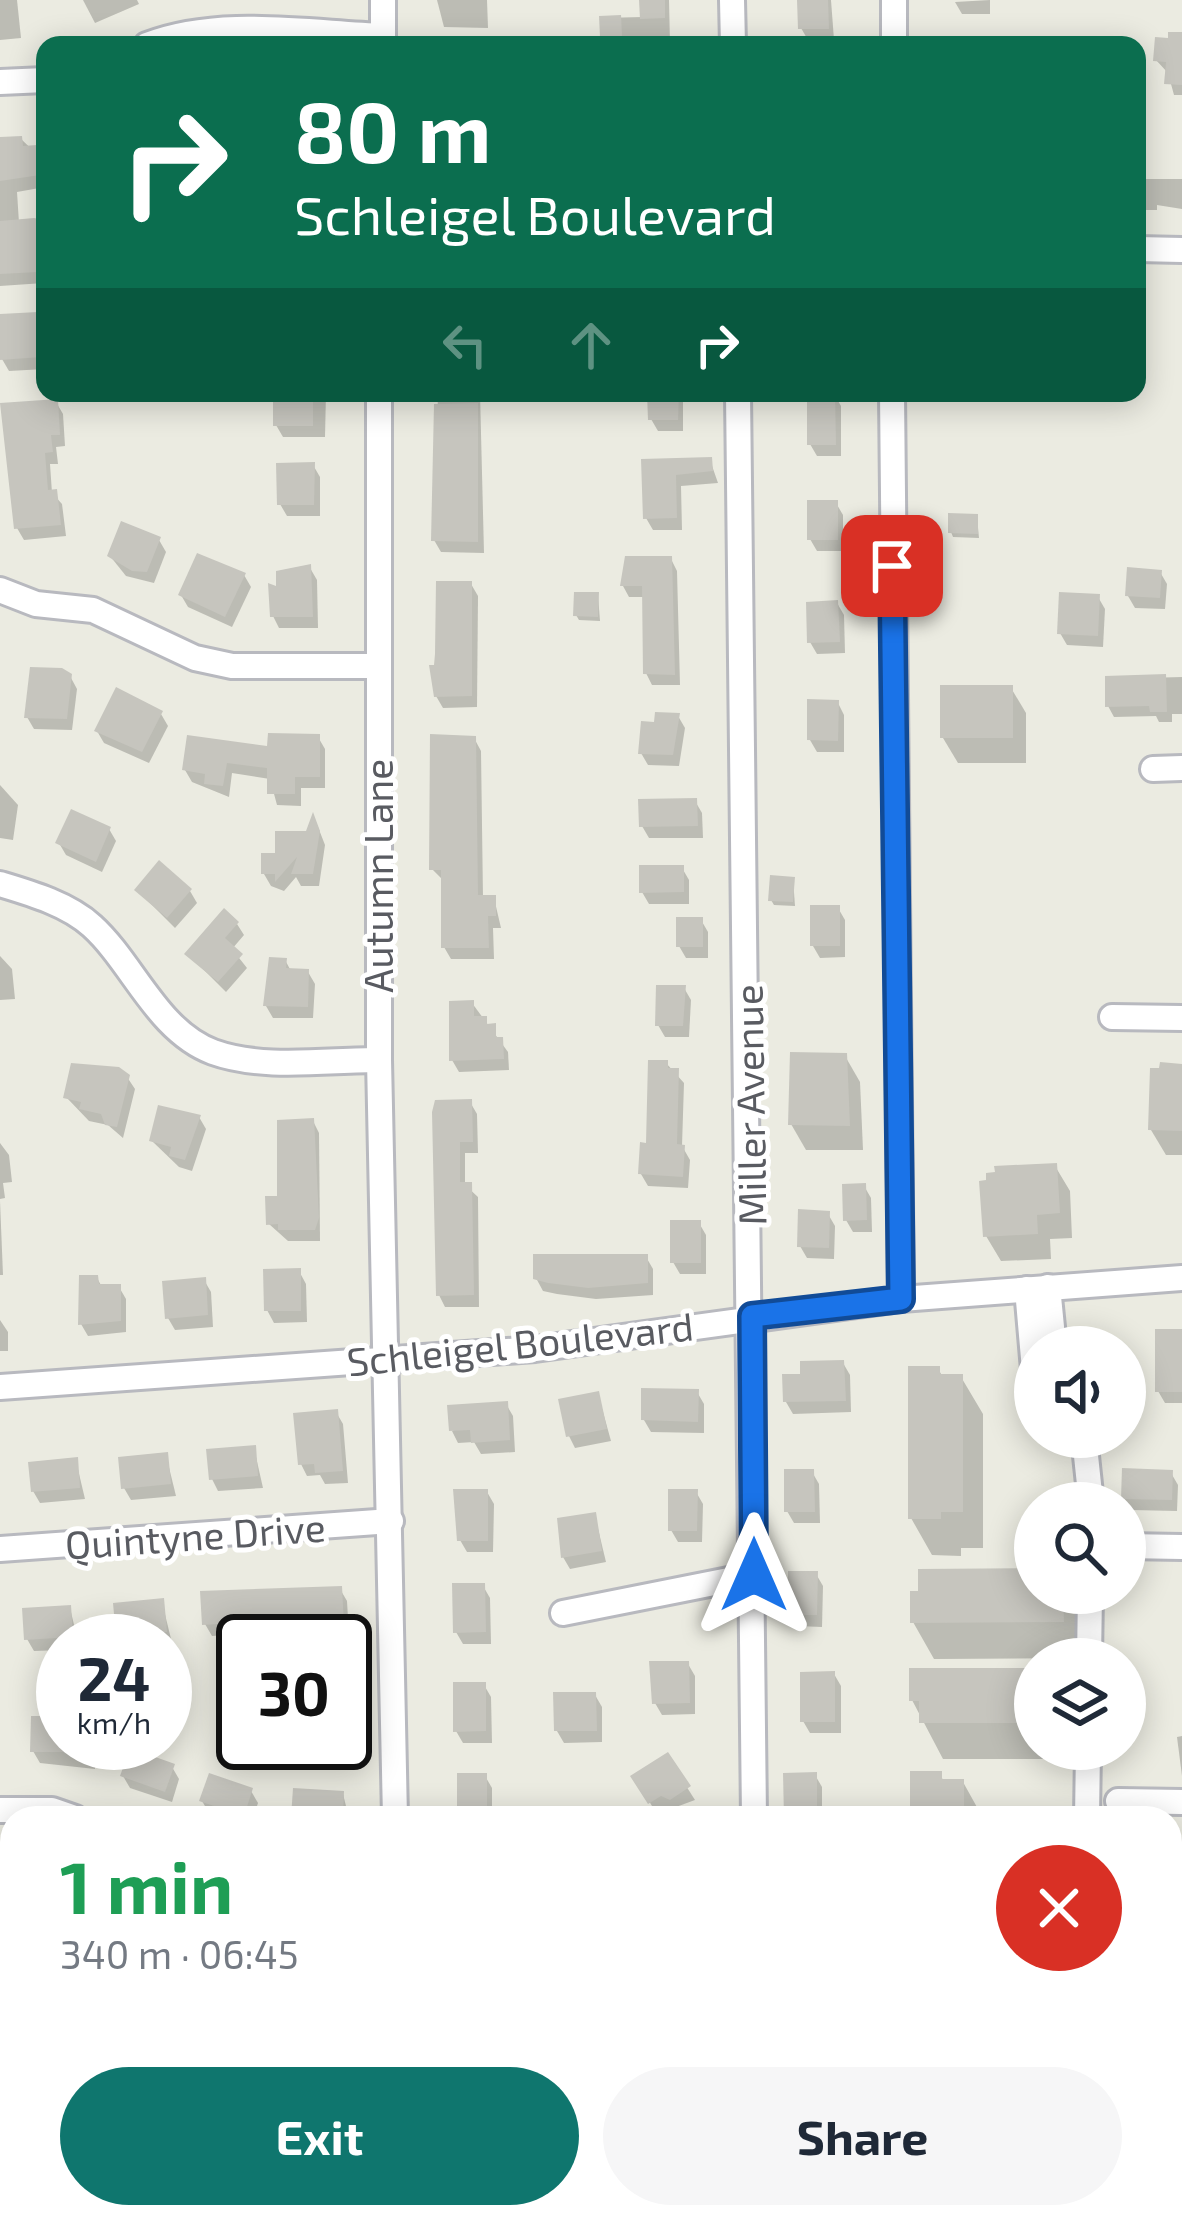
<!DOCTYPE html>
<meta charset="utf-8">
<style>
:root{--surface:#fff;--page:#f6f6f7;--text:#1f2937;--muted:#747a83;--accent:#0f766e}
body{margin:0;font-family:"Exo 2",sans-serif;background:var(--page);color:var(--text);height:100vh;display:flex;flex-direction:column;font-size:45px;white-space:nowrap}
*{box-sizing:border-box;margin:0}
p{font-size:39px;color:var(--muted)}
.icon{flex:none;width:66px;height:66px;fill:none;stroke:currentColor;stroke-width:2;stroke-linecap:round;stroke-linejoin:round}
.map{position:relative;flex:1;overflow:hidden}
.details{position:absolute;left:0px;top:1806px;width:1182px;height:423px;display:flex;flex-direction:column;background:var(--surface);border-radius:36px 36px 0 0;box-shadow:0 6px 30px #0003}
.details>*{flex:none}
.banner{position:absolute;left:36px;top:36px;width:1110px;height:366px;border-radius:24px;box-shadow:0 6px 30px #0003;background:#0b6e4f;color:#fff;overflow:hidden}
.fabs{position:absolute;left:1014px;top:1326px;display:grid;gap:24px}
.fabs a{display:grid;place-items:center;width:132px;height:132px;border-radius:50%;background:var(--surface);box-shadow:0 6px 30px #0003;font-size:60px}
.speed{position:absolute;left:36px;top:1614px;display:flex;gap:24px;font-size:60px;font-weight:700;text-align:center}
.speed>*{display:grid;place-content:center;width:156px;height:156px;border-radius:50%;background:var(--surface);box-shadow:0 6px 30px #0003;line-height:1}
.speed small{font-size:30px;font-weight:400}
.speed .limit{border:6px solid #111;border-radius:18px;background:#fff;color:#111}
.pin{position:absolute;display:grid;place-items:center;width:102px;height:102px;color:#fff;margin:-51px;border-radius:24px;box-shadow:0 6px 18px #0006}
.me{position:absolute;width:132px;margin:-66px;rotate:0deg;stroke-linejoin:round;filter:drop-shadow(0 0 9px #0008)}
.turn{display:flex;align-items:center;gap:42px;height:252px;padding:0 60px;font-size:54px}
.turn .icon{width:156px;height:156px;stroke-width:2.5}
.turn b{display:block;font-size:84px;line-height:102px}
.lanes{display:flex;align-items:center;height:114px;padding:0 60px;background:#0003;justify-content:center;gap:60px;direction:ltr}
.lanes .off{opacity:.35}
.round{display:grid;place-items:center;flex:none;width:126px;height:126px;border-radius:63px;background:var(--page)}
.overview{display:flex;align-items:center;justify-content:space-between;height:204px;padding:0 60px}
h1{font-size:72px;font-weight:700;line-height:90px;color:#1e9e55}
.action{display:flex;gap:24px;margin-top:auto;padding:24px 60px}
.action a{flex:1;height:138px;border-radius:72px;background:var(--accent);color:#fff;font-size:48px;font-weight:700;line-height:138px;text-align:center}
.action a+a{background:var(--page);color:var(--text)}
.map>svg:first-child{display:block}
.green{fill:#bee2c3}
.shadow{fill:#0003}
.building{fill:#c6c5be}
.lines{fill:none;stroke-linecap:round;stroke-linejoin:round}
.street-casing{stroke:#b8b9bf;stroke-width:30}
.street{stroke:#fff;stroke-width:24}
.route-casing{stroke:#114b97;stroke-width:30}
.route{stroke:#1a73e8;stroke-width:21}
.labels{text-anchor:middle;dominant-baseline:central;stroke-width:10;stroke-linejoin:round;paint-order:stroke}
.street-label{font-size:39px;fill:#595b61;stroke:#fff}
</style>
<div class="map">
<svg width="1182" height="2227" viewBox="0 0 1182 2227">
<rect width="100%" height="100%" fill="#ebebe1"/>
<g class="green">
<polygon points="12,1943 12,2217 192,2217 198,2227 0,2227 0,1949"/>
<polygon points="329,2217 539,2217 540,2227 313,2227"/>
</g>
<g class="shadow">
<polygon points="0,0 17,0 21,38 0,40"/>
<polygon points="83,0 137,0 139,4 95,23"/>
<polygon points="437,0 487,0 488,28 444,27"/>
<polygon points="643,0 669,0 670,44 608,45 602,18 643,17"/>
<polygon points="800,0 831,0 834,40 808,40 801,28"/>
<polygon points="990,0 990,14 962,14 955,2"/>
<polygon points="982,39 985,45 956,45 956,40"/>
<polygon points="1182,46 1182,95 1174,95 1168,73 1156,60"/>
<polygon points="21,139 43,160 45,187 17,192 19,223 41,223 45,230 44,283 0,286 0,140"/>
<polygon points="1137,179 1182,179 1182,209 1157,205 1157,210 1137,210"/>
<polygon points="36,315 43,327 45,369 9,371 2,359 0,317"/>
<polygon points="275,393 326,393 325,437 283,437 276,425"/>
<polygon points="438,393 480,393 484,553 441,552 434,540"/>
<polygon points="652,393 683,393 683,431 658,431 651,419"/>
<polygon points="834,394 841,406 841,456 817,456 810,444"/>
<polygon points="56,402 63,414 65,446 56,447 58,464 50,464 52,493 62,504 66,536 24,540 17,528"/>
<polygon points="710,460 718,483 681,486 682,530 653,530 646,518 645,462"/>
<polygon points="313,465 320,477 320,516 287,516 280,504"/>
<polygon points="836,503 843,515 843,551 817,551 810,539"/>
<polygon points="977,517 979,538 953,537 951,532"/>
<polygon points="159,540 166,552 154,583 126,576 110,556"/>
<polygon points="671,559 677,571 680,685 652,685 646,673 645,597 629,597 623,586"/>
<polygon points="310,568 317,580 318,628 279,628 273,616 279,591"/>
<polygon points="1160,572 1167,584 1165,609 1135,608 1128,596"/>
<polygon points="244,575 251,587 232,627 188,607 181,595"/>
<polygon points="471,584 478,596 477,707 443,708 436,696 436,668"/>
<polygon points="598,595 600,621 579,620 576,615"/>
<polygon points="1098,597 1105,609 1103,647 1067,645 1060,633"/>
<polygon points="837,603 844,615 845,653 817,654 810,642"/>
<polygon points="70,676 77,689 72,730 34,729 27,717"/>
<polygon points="1182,677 1182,714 1172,714 1172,722 1159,722 1156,716 1114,717 1108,706 1108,679"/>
<polygon points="1011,688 1026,713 1026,763 958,763 943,738"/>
<polygon points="838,703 844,715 844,752 817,752 810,740"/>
<polygon points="161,714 168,726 149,763 104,743 97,731"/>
<polygon points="678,716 685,728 679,766 648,765 641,753 657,725"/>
<polygon points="318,737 325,749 325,788 301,788 301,806 277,805 270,779 232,773 229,797 192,782 185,770"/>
<polygon points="474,738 481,751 483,898 494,898 501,928 493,928 494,959 451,959 444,947 444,881 432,869"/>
<polygon points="0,785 18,805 13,840 0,838"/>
<polygon points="695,801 702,813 703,838 649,838 642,826"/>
<polygon points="318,827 325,845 319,886 301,886 296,877 284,891 271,886 264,874"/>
<polygon points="109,829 116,841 102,872 66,855 59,843"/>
<polygon points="682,868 689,880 689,904 649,904 642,892"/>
<polygon points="793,879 795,906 774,905 771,900"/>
<polygon points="137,890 190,891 197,903 175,928"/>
<polygon points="838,908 845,920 845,957 820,958 813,946"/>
<polygon points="701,920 708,932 708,958 686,958 679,946"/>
<polygon points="237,924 244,935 232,949 247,968 226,992 188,954"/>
<polygon points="0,956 12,969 15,999 0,1000"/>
<polygon points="285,960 291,971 308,972 315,984 313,1018 273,1018 266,1006"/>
<polygon points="684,988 691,1000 689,1037 665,1037 658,1025"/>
<polygon points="472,1003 508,1052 509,1070 459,1072 452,1060"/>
<polygon points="845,1056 860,1082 863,1150 806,1150 791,1124"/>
<polygon points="666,1063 684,1083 682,1146 690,1160 688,1188 648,1186 641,1174"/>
<polygon points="1182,1067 1182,1155 1166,1155 1151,1130"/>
<polygon points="127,1077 135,1089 123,1138 108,1125 89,1121 67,1098"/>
<polygon points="470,1102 477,1114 478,1153 465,1153 465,1185 478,1197 479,1307 445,1307 439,1295 438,1103"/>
<polygon points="199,1117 206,1129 192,1171 179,1167 152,1141"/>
<polygon points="313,1121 319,1133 320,1241 288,1241 269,1224"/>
<polygon points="0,1143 9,1155 12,1182 3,1183 5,1198 0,1199"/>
<polygon points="1055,1166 1070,1191 1072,1238 1050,1239 1051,1259 1001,1261 986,1236"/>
<polygon points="864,1186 871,1198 872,1232 853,1232 846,1220"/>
<polygon points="0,1201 3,1275 0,1275"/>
<polygon points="828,1214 835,1226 834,1259 807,1258 800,1246"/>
<polygon points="699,1223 706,1235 706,1274 680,1274 673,1262"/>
<polygon points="646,1257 653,1269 653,1295 596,1299 557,1294 543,1291 536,1278"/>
<polygon points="299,1271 306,1284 307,1322 274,1323 267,1310"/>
<polygon points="97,1278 102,1287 119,1287 126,1299 126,1332 88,1336 81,1324"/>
<polygon points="204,1280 211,1292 213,1327 175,1330 168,1318"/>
<polygon points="0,1320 8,1332 8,1351 0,1351"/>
<polygon points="1182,1335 1182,1403 1165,1403 1158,1391"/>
<polygon points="843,1363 850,1375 851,1412 793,1414 786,1402 803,1376"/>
<polygon points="938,1369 943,1377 961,1377 983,1414 983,1548 961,1548 961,1556 932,1555 911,1518"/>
<polygon points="697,1392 704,1404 704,1433 651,1432 644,1420"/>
<polygon points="598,1394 611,1441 575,1448 569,1436"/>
<polygon points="506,1404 513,1416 515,1452 481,1454 474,1442 458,1443 452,1431"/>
<polygon points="336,1412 343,1424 348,1483 325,1484 320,1475 307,1476 301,1464"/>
<polygon points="254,1448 263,1488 218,1491 212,1479"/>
<polygon points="166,1455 176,1496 131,1500 124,1488"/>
<polygon points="76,1461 85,1499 40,1503 33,1491"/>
<polygon points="812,1472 819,1484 820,1523 794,1523 787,1511"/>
<polygon points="1171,1473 1178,1485 1177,1511 1131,1510 1124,1498"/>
<polygon points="487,1492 494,1504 493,1552 467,1552 460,1540"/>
<polygon points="696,1492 703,1504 702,1542 678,1542 671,1530"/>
<polygon points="595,1516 606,1562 570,1569 563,1557"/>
<polygon points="1035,1571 1035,1593 1066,1593 1075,1608 1083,1630 1083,1658 934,1659 913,1622"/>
<polygon points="816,1574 823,1586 822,1627 797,1626 790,1614"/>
<polygon points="483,1586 490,1598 491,1644 463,1644 456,1632"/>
<polygon points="340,1589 347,1601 349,1636 301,1639 293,1625 256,1626 257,1633 212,1636 205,1624"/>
<polygon points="162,1602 172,1643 122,1641 119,1635"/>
<polygon points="70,1608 78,1641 63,1641 63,1650 34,1651 27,1639"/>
<polygon points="688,1664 695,1676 695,1714 662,1715 655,1703"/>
<polygon points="1035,1671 1035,1749 1075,1749 1075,1759 943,1759 912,1700"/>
<polygon points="834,1674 841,1686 841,1733 810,1733 803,1721"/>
<polygon points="484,1685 491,1697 492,1743 463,1743 456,1731"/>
<polygon points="345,1687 347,1748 328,1748 325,1743 345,1743"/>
<polygon points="595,1695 602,1707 602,1742 564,1743 557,1731"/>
<polygon points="63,1719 63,1743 95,1743 95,1769 40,1763 33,1751"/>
<polygon points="1182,1736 1182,1776 1177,1737"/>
<polygon points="667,1756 695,1800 657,1814 634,1777"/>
<polygon points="172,1767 179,1779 172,1802 130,1788 123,1776"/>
<polygon points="940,1774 944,1782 963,1782 983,1818 913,1818"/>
<polygon points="815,1775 822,1787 822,1818 787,1818"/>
<polygon points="485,1776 492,1788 492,1818 460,1818"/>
<polygon points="251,1791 258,1803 253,1818 209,1813 202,1801"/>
<polygon points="343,1794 349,1818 286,1818 287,1807"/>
<polygon points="1182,1868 1182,1909 1170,1909 1170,1869"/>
<polygon points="12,1873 12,1925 0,1931 0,1876"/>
<polygon points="1170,2174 1182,2193 1182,2227 1035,2227 1050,2217 1170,2217"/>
<polygon points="655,2217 680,2217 660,2225"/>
<polygon points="916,2217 985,2217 985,2227 922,2227"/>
</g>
<g class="building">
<polygon points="639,0 665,0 665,18 640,19"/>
<polygon points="797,0 828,0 829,29 798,29"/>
<polygon points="621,15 622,36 600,37 599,16"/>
<polygon points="1168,32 1182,32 1182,85 1164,84 1166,62 1153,61 1155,37 1168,38"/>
<polygon points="22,136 23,146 37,145 40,175 0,181 0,137"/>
<polygon points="34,218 43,220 38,272 0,274 0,221"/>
<polygon points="38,312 41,357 0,360 0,314"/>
<rect x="273" y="393" width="40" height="33"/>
<polygon points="647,393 679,393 678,420 648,420"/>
<polygon points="807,393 835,393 836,445 807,445"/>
<polygon points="58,399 60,435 51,435 53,452 45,453 48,490 57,489 61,525 14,529 0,403"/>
<polygon points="478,403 478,542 431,541 434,404"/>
<polygon points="712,457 713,471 676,475 677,518 643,519 641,459"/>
<polygon points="315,462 314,505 277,505 276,463"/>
<rect x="807" y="500" width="31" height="40"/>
<polygon points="948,513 978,514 978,534 948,533"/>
<polygon points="121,521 161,537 147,572 132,571 107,556"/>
<polygon points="197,553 246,573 225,617 178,595"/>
<polygon points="625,556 672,556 675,675 643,674 642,586 620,586"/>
<polygon points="311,564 313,617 270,617 268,583 276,586 276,571"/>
<polygon points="1127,567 1162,570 1160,598 1125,596"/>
<polygon points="436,581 472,581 472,696 434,697 429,665 434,665 435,654"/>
<polygon points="574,592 599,592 598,617 573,616"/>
<polygon points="1059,592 1100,594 1098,636 1057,634"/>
<polygon points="838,600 840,642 807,643 806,602"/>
<polygon points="30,667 62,668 72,674 67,719 24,718"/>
<polygon points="1166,674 1167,712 1150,712 1149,706 1105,707 1105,676"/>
<rect x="940" y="685" width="73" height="53"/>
<polygon points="116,687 163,711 142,752 94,731"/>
<polygon points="807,699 839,700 838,741 807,740"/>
<polygon points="655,712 680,713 673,755 638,754 641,721 654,722"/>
<polygon points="268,733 320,734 320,777 295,777 295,794 267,794 267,768 227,763 223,786 204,784 205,774 182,770 187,735 267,746"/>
<polygon points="430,734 476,736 478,895 496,895 496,916 488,916 489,948 441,948 441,870 429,870"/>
<polygon points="697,798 698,826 639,827 638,799"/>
<polygon points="71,809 111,827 96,862 55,843"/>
<polygon points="313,812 320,831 313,874 291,874 297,857 275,882 275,874 261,874 261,853 275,853 275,831 306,831"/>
<polygon points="159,860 192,889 167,918 134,890"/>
<polygon points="639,865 684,865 684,892 639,893"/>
<polygon points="770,875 795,877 793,902 768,901"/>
<rect x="810" y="905" width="30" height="41"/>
<polygon points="224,908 239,922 225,938 243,954 218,982 184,954"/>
<rect x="676" y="917" width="27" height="30"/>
<polygon points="269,957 287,958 286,968 309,969 308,1007 263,1006"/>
<polygon points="656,985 686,985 683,1026 655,1026"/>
<polygon points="474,1000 474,1016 487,1016 487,1024 496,1023 496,1037 503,1037 504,1059 449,1061 449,1001"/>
<polygon points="790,1052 847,1053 850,1126 788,1125"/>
<polygon points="648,1060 668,1060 668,1068 679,1068 677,1144 685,1145 683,1177 638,1174 640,1142 646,1143"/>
<polygon points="1160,1062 1182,1064 1182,1131 1148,1130 1150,1068 1159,1068"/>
<polygon points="71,1063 119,1067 130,1075 117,1127 105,1125 101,1114 79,1109 81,1102 63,1098"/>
<polygon points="472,1099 473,1142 460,1142 460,1182 472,1182 474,1295 436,1296 432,1112 435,1100"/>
<polygon points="158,1105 201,1115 185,1160 169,1156 171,1147 149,1141"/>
<polygon points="314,1118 319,1218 315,1230 278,1230 278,1224 266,1225 265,1196 277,1196 277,1120"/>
<polygon points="1057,1163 1060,1213 1037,1215 1038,1234 983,1237 979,1181 986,1180 986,1173 995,1172 994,1166"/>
<polygon points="866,1183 867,1220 843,1221 842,1184"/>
<polygon points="798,1209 830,1211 829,1248 797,1247"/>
<rect x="670" y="1220" width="31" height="43"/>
<polygon points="533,1254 648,1254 648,1283 588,1288 548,1283 533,1279"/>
<polygon points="301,1268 301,1311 264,1311 263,1269"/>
<polygon points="79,1275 98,1275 99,1284 121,1284 121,1321 78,1325"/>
<polygon points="206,1277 208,1315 165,1319 162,1281"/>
<rect x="1155" y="1329" width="27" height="63"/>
<polygon points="844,1360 846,1401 783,1402 782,1374 800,1374 800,1361"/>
<polygon points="908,1366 940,1366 940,1374 963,1374 963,1512 941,1512 941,1519 908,1519"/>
<polygon points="641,1388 699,1389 698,1422 641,1420"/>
<polygon points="599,1391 607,1429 566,1437 558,1399"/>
<polygon points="508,1401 510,1440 471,1443 470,1430 449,1431 447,1405"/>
<polygon points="338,1409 343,1471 315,1473 314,1464 298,1465 293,1413"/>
<polygon points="256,1445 258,1476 209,1480 206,1449"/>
<polygon points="168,1452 171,1484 121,1489 118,1457"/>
<polygon points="78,1457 80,1488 31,1492 28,1462"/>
<polygon points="1122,1468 1173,1470 1172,1500 1121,1499"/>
<polygon points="784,1469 814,1469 815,1512 784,1512"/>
<polygon points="453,1489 488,1489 488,1541 457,1541"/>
<polygon points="668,1489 698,1489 697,1531 668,1531"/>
<polygon points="596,1512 602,1551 561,1558 557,1518"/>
<polygon points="1035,1568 1035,1593 1063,1593 1064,1622 910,1623 910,1591 918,1591 918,1569"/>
<polygon points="788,1571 818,1571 817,1615 787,1615"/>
<polygon points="452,1583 485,1583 486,1632 453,1633"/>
<polygon points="342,1586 344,1625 291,1628 291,1614 251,1614 252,1622 202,1625 200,1591"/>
<polygon points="164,1598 167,1632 116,1636 113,1603"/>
<polygon points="71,1605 73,1637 24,1640 22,1608"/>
<polygon points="649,1661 689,1661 690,1703 652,1704"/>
<polygon points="909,1668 1035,1668 1035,1723 919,1723 919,1701 909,1701"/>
<polygon points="835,1671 835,1722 800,1722 800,1672"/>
<polygon points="453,1682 486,1682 486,1731 453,1732"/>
<polygon points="553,1692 596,1692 597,1731 554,1731"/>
<polygon points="31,1716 63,1716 63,1752 30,1752"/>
<polygon points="130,1748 175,1764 165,1792 120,1776"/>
<polygon points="668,1752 691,1786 670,1800 661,1796 648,1804 630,1776"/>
<polygon points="910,1771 942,1771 942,1779 964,1779 964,1818 910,1818"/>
<polygon points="817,1772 817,1818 784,1818 783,1773"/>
<polygon points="209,1773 253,1788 244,1816 199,1801"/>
<rect x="457" y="1773" width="30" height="45"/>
<polygon points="293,1788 344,1791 343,1818 291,1818"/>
</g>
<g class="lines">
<g class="street-casing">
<g id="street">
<polyline points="732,0 733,45"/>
<path d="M147,45C219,17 307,33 383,36"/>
<polyline points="383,45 383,0"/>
<polyline points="894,45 894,0"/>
<polyline points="0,82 45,80"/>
<polyline points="1137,249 1182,250"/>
<polyline points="379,393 379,1060 395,1818"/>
<polyline points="738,393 754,1818"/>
<polyline points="892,393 901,1299"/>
<polyline points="0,590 36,604 93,610 195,658 232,666 375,666"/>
<polyline points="1153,769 1182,768"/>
<path d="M0,884C30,893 68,904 92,926C133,963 157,1031 213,1052C263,1070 326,1060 379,1060"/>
<polyline points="1112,1017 1182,1018"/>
<polyline points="1048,1287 1054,1347"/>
<polyline points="1027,1289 1035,1381"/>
<polyline points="0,1387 535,1349 901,1299 1182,1278"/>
<polyline points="1084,1437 1091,1503"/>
<polyline points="1125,1546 1182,1547"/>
<polyline points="0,1549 391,1521"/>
<polyline points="563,1613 754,1575"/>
<polyline points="1089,1659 1090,1593"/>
<polyline points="1118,1801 1182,1802"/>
<polyline points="0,1810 52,1810 75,1818"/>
<polyline points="1087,1818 1088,1749"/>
<polyline points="1170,2109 1182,2110"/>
<polyline points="753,2227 753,2217"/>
</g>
</g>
<use href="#street" class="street"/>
</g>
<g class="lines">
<g class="route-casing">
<polyline id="route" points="754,1575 752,1316 901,1299 892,566"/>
</g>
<use href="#route" class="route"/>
</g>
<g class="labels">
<g class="street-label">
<text transform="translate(377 876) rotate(-90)">Autumn Lane</text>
<text transform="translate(749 1105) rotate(-91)">Miller Avenue</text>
<text transform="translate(520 1343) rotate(-6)">Schleigel Boulevard</text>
<text transform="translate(195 1535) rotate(-4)">Quintyne Drive</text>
</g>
</g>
</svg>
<div class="fabs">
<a><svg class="icon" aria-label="sound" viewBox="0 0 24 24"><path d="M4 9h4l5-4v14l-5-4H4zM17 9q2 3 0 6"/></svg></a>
<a><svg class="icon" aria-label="search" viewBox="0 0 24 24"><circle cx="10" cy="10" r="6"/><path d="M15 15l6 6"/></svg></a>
<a><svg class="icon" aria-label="layers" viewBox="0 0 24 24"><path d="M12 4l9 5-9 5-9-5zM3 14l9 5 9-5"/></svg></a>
</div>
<div class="speed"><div>24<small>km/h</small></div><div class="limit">30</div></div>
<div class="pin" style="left:892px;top:566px;background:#d93025"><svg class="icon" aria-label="arrive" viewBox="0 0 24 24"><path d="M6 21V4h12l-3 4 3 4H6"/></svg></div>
<svg class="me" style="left:754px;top:1575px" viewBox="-20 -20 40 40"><path d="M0-17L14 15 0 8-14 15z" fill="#1a73e8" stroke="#fff" stroke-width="4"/></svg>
<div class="banner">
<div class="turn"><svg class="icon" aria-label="right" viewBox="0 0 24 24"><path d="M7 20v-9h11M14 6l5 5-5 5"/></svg><div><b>80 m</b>Schleigel Boulevard</div></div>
<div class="lanes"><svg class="icon off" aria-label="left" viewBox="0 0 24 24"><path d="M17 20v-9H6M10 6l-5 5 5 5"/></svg><svg class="icon off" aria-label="ahead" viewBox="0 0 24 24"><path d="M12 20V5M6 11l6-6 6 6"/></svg><svg class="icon" aria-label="right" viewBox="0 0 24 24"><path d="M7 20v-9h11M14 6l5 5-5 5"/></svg></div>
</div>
<section class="details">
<div class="overview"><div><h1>1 min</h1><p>340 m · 06:45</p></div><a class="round" style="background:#d93025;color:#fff"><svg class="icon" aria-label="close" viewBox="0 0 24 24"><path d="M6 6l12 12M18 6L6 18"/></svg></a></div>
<div class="action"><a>Exit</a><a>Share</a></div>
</section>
</div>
